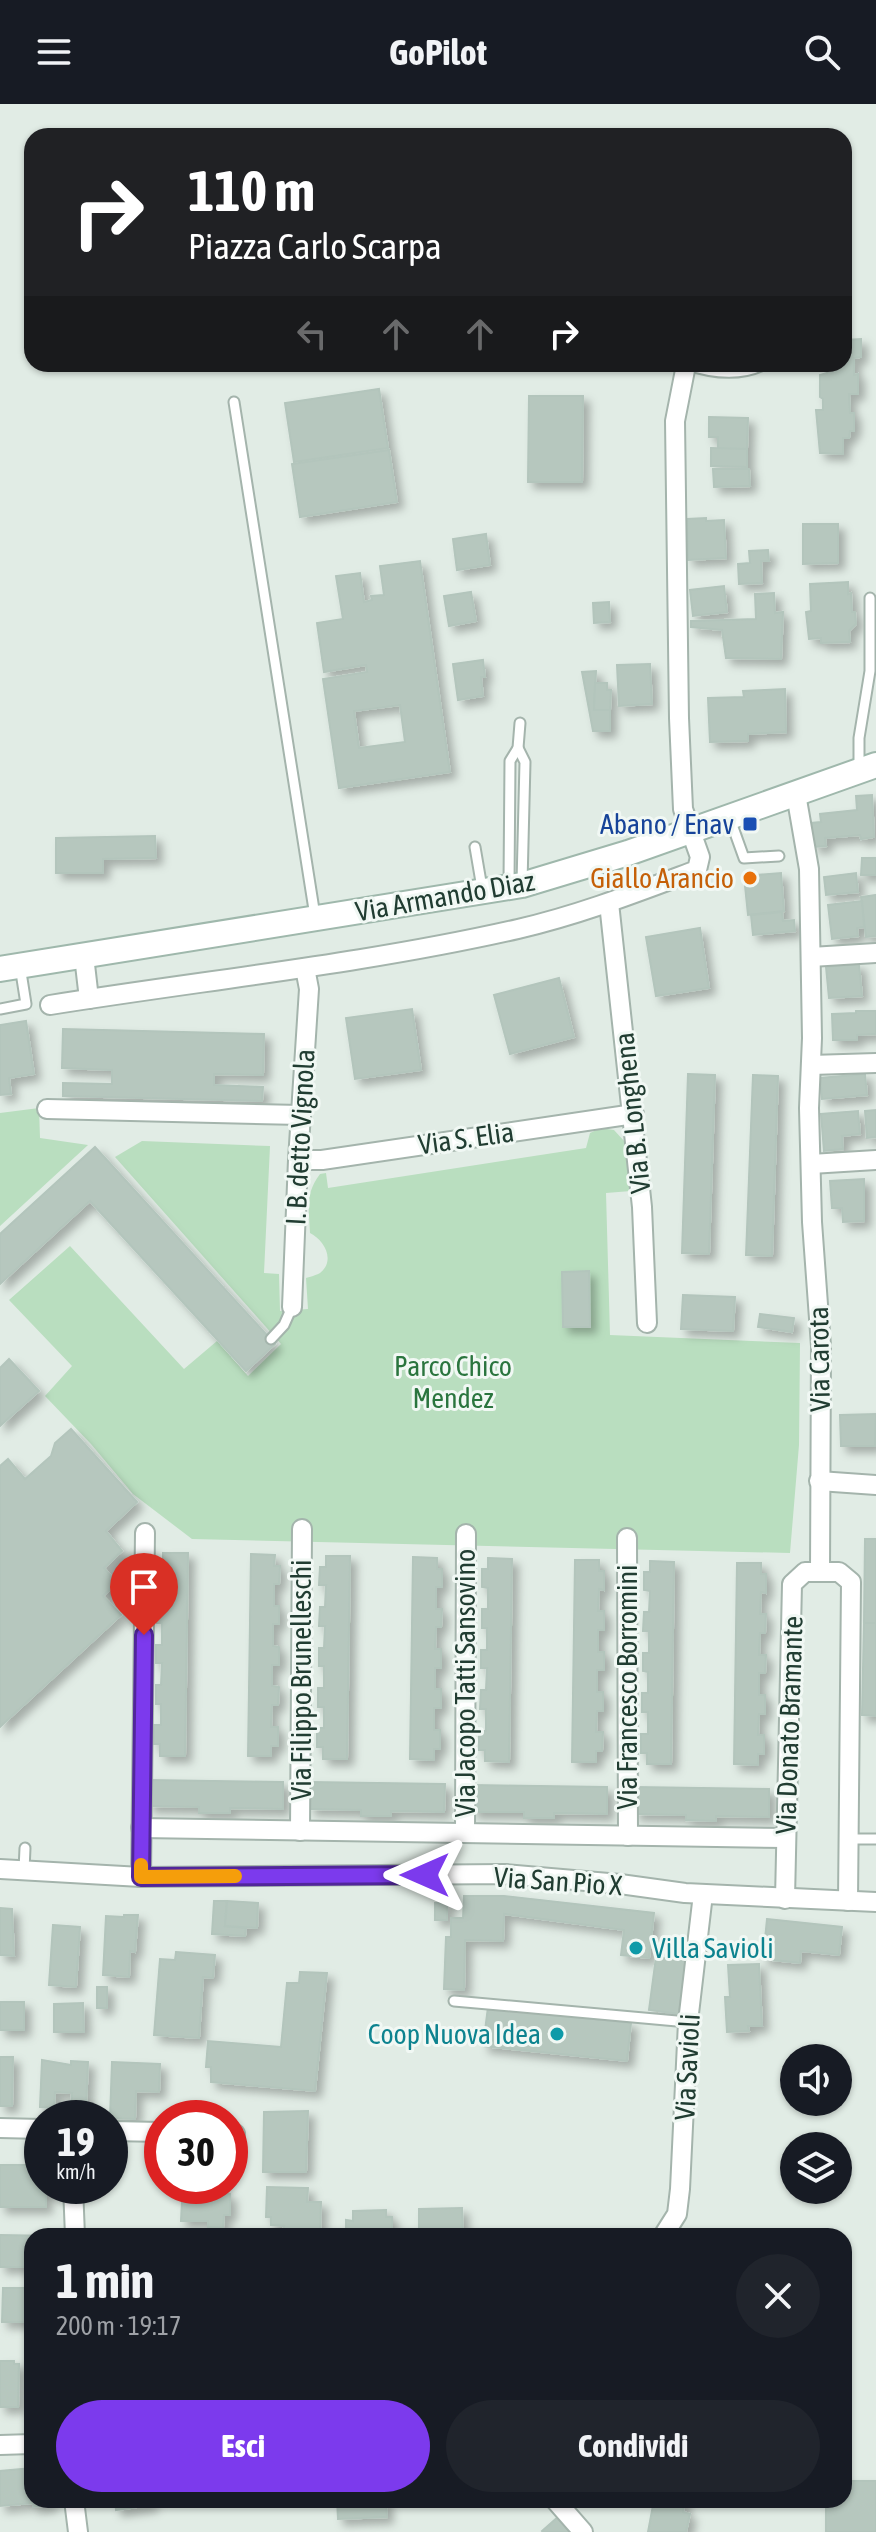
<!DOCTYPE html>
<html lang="it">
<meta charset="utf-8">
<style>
:root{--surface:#171b24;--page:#20242c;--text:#f1f3f6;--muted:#9ea1a6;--accent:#7c3aed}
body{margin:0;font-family:"Asap Condensed",sans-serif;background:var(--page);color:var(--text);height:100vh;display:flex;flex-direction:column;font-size:30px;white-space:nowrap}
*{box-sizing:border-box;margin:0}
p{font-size:26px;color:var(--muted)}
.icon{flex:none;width:44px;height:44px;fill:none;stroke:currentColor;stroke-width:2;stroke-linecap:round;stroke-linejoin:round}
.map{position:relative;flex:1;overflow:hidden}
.side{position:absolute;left:24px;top:2124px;width:828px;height:280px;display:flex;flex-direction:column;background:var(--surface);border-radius:24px;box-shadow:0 2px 6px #0004}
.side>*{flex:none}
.top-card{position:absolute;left:24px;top:24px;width:828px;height:244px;border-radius:24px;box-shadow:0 2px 6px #0004;background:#202124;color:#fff;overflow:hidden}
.buttons{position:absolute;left:780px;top:1940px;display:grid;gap:16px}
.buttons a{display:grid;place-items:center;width:72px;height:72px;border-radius:50%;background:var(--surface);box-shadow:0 2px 6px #0004;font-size:40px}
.speed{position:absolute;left:24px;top:1996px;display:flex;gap:16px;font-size:40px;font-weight:700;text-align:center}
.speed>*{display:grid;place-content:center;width:104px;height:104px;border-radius:50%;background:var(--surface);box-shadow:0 2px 6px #0004;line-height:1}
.speed small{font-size:20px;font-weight:400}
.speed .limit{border:12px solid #d22;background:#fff;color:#111}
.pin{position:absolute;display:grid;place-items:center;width:68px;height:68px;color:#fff;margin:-82px -34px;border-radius:50% 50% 50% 0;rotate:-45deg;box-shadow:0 0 8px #0007}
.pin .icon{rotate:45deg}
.me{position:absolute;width:88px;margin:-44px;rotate:270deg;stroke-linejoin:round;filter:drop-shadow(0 0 6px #0008)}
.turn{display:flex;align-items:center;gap:28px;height:168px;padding:0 32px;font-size:36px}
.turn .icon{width:104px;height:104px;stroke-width:2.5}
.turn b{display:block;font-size:56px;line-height:68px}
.lanes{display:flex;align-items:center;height:76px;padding:0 32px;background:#0003;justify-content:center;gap:40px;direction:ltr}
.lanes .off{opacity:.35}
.round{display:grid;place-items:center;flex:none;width:84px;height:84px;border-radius:42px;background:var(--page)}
.overview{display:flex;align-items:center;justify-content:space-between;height:136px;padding:0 32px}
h1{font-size:48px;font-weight:700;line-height:60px}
.cta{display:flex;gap:16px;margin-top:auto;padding:16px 32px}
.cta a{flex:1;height:92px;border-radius:48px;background:var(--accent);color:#fff;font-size:32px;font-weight:700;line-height:92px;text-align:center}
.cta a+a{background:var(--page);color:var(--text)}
header{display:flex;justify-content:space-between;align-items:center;height:104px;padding:0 32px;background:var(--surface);font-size:36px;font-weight:700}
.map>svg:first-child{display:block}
.green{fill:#b9debf}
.building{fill:#b6c7be;stroke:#b3c5bc;stroke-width:2;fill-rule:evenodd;filter:url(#shadow)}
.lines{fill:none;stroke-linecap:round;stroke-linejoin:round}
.lane-casing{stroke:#a4b4ac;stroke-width:13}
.street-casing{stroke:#a4b4ac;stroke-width:22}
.secondary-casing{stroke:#9fb8ac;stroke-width:28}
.lane{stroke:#fff;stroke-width:9}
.street{stroke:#fff;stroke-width:18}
.secondary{stroke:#fff;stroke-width:24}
.route-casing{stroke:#51269a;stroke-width:20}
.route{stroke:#7c3aed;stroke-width:14}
.slow{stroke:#f59e0b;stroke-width:14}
.transit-dot{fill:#1a4fb4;stroke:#f1f8f4;stroke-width:3}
.food-dot{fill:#e8710a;stroke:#f1f8f4;stroke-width:3}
.culture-dot{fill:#0f9aa8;stroke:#f1f8f4;stroke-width:3}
.labels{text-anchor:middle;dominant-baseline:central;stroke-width:6;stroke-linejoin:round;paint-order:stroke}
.transit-label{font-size:28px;fill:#164399;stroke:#f1f8f4;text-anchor:end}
.food-label{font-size:28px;fill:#c56008;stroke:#f1f8f4;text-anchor:end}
.street-label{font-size:28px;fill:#213d32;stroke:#f1f8f4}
.park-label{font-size:28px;fill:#2a753e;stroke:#f1f8f4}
.culture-label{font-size:28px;fill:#0d838f;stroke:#f1f8f4;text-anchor:start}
</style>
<header><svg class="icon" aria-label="menu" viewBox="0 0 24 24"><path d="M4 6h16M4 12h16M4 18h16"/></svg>GoPilot<svg class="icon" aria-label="search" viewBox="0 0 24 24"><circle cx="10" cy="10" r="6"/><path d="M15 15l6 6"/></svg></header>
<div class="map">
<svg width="876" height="2428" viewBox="0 0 876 2428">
<defs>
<filter id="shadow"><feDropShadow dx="6" dy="6" stdDeviation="4" flood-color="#0004"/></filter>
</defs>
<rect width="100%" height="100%" fill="#e1ece5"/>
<g class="green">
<polygon points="39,1004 40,1034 88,1041 0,1122 0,1009"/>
<path d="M601,1024L614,1026L625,1038L631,1087L606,1089L610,1231L800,1239L799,1341L790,1449L192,1435L133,1390L91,1340L45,1292L72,1262L9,1196L70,1142L184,1265L217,1237L248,1272L281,1240L115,1053L142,1037L270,1042L264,1169L279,1170L280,1207L308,1205L306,1174C307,1174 319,1170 320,1169C336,1156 324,1136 310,1129C309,1104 305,1090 320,1070L326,1069L328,1084L586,1044L590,1029Z"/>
</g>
<g class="building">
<polygon points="861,235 861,253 854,254 854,271 858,270 858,290 849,290 850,309 854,309 854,327 850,327 849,334 843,334 843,350 820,349 816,306 823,306 823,295 820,293 820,271 827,269 827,260 844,260 844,236"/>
<polygon points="379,285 388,344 294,358 285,299"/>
<polygon points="529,292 583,292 582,378 528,378"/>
<polygon points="709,313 748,314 747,345 718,345 718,333 709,333"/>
<polygon points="711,344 747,345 747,363 711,362"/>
<polygon points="389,346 397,398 300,413 292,360"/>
<polygon points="713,365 749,365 750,382 714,383"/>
<polygon points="706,414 706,417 724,416 726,454 688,456 687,415"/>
<polygon points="803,420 838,420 838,459 803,460"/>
<polygon points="486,430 490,461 457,466 453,435"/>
<polygon points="768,446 769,457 761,457 762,479 739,480 738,460 750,459 749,447"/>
<path d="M420,457L450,668L339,684L323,575L367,568L366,561L324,568L317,519L343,515L336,472L360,469L364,498L372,496L371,492L384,491L380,462ZM400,601L405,638L359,644L354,607Z"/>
<polygon points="848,478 848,490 851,489 852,508 855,508 856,520 849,527 850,538 821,539 821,534 809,535 806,508 811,507 810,480"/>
<polygon points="724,482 727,508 693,512 690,486"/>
<polygon points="471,488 476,517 449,522 444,492"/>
<polygon points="774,489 775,509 783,508 781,555 726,554 722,526 691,523 691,517 756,515 755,490"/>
<polygon points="609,498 610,518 594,519 593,499"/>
<polygon points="483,556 485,573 481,573 483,592 458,596 453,560"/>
<polygon points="650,560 652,600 619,602 617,561"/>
<polygon points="596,567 594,606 610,606 610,627 593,627 582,568"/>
<polygon points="595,579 607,579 607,586 611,586 610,606 594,606"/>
<polygon points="785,585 786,628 748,630 748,637 710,638 708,594 744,593 743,587"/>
<polygon points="872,691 874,733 861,735 860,731 825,734 826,742 814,743 811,719 821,718 820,710 857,706 856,692"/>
<polygon points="155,732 156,754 103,755 103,769 56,769 56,734"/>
<polygon points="862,754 876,754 876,771 861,771"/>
<polygon points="781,769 784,807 748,811 744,772"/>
<polygon points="856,769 858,788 826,791 824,773"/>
<polygon points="876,791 876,832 866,833 861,793"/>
<polygon points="862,797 864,823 857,824 858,832 832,835 828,801"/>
<polygon points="782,808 783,817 794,816 795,827 753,831 751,811"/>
<polygon points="700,824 709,884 656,892 646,833"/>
<polygon points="859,860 862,892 829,894 826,863"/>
<polygon points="559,874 574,933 510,950 494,891"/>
<polygon points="412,905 421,966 355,975 346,914"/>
<polygon points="856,907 876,907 876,930 857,931 857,936 833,936 832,910 856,909"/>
<polygon points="26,917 34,970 9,974 11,990 0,991 0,921"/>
<polygon points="63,925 264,930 263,971 214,970 214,981 263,983 262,997 63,992 63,979 112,980 112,966 62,964"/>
<polygon points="688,970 715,971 709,1150 682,1149"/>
<polygon points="865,970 867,991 822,995 820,974"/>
<polygon points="753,971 778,972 772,1152 746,1151"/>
<polygon points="876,1006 876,1033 867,1034 865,1007"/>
<polygon points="858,1007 860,1030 842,1032 843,1045 824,1047 821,1010"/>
<polygon points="95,1043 275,1240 246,1267 90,1097 0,1180 0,1130"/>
<polygon points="864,1075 864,1117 843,1118 842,1104 832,1104 830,1077"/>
<polygon points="589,1167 590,1223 563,1223 562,1168"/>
<polygon points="683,1191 735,1193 733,1227 681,1225"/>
<polygon points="760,1210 794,1214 792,1228 758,1223"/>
<polygon points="9,1255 39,1287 0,1322 0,1264"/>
<polygon points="876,1310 875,1342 841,1342 840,1311"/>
<polygon points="71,1325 137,1398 106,1427 122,1447 104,1464 117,1479 103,1492 121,1511 0,1623 0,1362 8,1355 25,1375 51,1352 55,1339"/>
<polygon points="865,1435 876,1435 876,1519 864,1519"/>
<polygon points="163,1449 188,1449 185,1652 160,1652 160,1640 154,1640 154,1621 161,1621 161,1600 156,1600 156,1581 161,1581 162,1559 156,1559 156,1541 162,1541 162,1519 157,1519 157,1500 163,1500 163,1478 157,1478 157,1460 163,1460"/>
<polygon points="251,1450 275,1451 274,1462 280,1462 279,1480 274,1480 274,1502 279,1502 279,1520 273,1520 273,1542 279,1543 279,1561 272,1561 272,1582 279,1583 278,1601 272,1601 271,1623 278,1623 278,1642 271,1642 271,1652 248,1652"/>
<polygon points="326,1452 350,1452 347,1655 323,1655 323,1643 317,1643 317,1624 324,1624 324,1603 318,1603 318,1584 324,1584 324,1562 319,1562 319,1544 324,1544 325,1522 319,1522 320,1503 325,1503 326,1481 319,1481 320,1463 326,1463"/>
<polygon points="413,1453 437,1454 437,1465 442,1465 442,1483 436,1483 436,1505 442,1505 441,1523 436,1523 435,1545 441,1545 441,1564 435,1564 435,1585 441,1585 441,1604 434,1604 434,1626 440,1626 440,1645 434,1645 434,1656 410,1655"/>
<polygon points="488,1454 512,1455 509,1658 485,1657 485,1646 479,1646 479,1627 486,1627 486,1605 480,1605 481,1586 486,1586 487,1564 481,1564 481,1546 487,1546 487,1524 482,1524 482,1505 488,1505 488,1484 482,1483 482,1465 488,1465"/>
<polygon points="575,1456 599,1456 599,1467 604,1467 604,1486 599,1485 598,1507 604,1507 604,1526 598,1526 598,1548 604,1548 604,1566 597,1566 597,1588 603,1588 603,1607 597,1607 596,1628 603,1628 602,1647 596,1647 596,1658 572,1658"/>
<polygon points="650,1457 674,1458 671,1660 647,1660 647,1649 641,1649 641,1630 648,1630 648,1608 642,1608 642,1589 648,1589 648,1568 643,1567 643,1549 649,1549 649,1527 643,1527 644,1508 649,1508 650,1487 644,1486 644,1468 650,1468"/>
<polygon points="737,1459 761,1459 761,1470 766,1470 766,1489 761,1488 760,1510 766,1510 765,1529 760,1529 759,1551 766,1551 765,1569 759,1569 759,1591 765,1591 765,1610 759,1610 758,1631 764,1631 764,1650 758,1650 758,1661 734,1660"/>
<polygon points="864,1519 876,1519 876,1612 862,1611"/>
<polygon points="148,1676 283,1678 283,1705 230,1704 230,1709 199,1709 199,1703 148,1702"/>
<polygon points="310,1678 445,1680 444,1708 391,1707 391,1712 361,1712 361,1706 309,1705"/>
<polygon points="472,1681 607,1683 607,1710 554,1709 554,1714 524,1714 524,1708 472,1708"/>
<polygon points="635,1683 769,1685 769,1713 716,1712 716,1717 686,1716 686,1711 634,1710"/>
<polygon points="464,1792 504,1792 654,1809 649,1854 621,1851 624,1826 504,1810 503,1837 465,1836 464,1886 444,1885 446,1833 451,1833 451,1814 463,1814"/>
<polygon points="214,1797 227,1797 225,1822 246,1824 245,1832 212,1830"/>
<polygon points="227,1797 258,1799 257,1824 225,1822"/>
<rect x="435" y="1799" width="12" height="17"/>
<polygon points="0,1804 12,1805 14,1852 0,1851"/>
<polygon points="124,1811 138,1811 135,1848 130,1847 129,1873 103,1871 106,1812 124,1813"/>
<polygon points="767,1815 842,1823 839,1851 801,1847 800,1859 763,1855"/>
<polygon points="53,1821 80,1823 76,1883 49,1881"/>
<polygon points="176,1848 215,1851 213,1874 203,1873 199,1934 154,1931 160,1855 175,1856"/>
<polygon points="656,1853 686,1857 679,1910 649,1906"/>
<polygon points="759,1860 762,1922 748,1922 749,1927 727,1928 725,1893 730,1893 728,1861"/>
<polygon points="300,1868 327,1869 315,1987 211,1978 211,1963 206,1963 208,1937 281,1943 287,1879 299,1879"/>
<rect x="97" y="1883" width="10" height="21"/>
<rect x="0" y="1898" width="24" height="28"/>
<polygon points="83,1899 84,1928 54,1928 54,1900"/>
<polygon points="488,1903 631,1919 627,1957 483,1942"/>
<polygon points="0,1953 13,1953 12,2002 0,2002"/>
<polygon points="42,1956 71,1961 71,1957 88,1958 86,2005 71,2004 72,1989 55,1988 54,2004 40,2003"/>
<polygon points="112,1958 160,1960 159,1988 136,1987 135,2015 110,2014"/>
<polygon points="308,2007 306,2068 263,2068 264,2008"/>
<polygon points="0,2061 37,2061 37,2080 46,2082 46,2103 0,2103"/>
<polygon points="191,2082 222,2082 222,2090 230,2090 230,2111 224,2111 223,2124 208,2123 208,2117 181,2117 182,2097 191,2097"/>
<polygon points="267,2083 308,2084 307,2098 321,2098 320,2132 283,2132 284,2122 271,2121 271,2113 266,2113"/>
<polygon points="462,2104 463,2132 422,2132 422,2127 419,2127 419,2105"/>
<polygon points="386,2106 386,2113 392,2113 392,2132 346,2132 346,2116 353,2117 353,2107"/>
<polygon points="0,2131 56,2132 32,2132 32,2163 0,2163"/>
<polygon points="3,2184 28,2184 27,2191 32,2191 32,2237 30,2237 31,2218 2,2218"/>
<polygon points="0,2257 14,2257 14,2260 19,2260 18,2303 0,2303"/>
<polygon points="32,2364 32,2396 50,2396 51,2401 33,2403 33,2399 0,2402 0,2367"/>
<polygon points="844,2377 876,2377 876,2428 826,2428 826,2396 844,2396"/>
<polygon points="115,2396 151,2396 152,2401 116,2406"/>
<polygon points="337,2396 386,2396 387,2413 338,2415"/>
<polygon points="654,2396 685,2396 683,2408 690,2410 686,2428 648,2428"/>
<polygon points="558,2413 571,2428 543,2428 542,2427"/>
</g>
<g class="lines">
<g class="lane-casing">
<g id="lane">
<path d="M685,260C711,269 740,273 765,260"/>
<polyline points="234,298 315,812"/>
<polyline points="518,644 525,658 522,779"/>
<polyline points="859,666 859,634 870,567 870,494"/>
<polyline points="730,715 744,754 779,752"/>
<polyline points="475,743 482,784"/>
<polyline points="509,780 510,657 518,644 520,619"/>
<polyline points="0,905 26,900 20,862"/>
<polyline points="271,1235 284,1221 292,1203"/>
<polyline points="849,1735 876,1735"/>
<polyline points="24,1766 25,1744"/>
<polyline points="454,1897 688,1918"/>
</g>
</g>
<g class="street-casing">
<g id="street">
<polyline points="796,690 809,765 812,934 809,1004 812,1118 821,1242 820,1468"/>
<polyline points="609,799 642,1103 647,1219"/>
<polyline points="84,852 89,895"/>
<polyline points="811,853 876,849"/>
<path d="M50,901C206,876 364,860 518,825C579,811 638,788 697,766L700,753L683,705L679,614L675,317L686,261"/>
<polyline points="811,961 876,959"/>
<polyline points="47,1005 301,1011"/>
<polyline points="298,1056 322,1056 634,1010"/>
<polyline points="811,1060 876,1056"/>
<polyline points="292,1203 298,1056 309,885 305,864"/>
<polyline points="819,1377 876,1381"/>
<polyline points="627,1434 628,1732"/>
<polyline points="141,1724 786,1734"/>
<polyline points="300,1727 302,1425"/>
<polyline points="465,1729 466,1430"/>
<polyline points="0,1765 141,1773 506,1770 620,1780 685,1789 876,1798"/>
<polyline points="141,1773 145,1429"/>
<polyline points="785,1795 792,1480 805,1468 839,1468 851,1478 848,1797"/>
<polyline points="0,2024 42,2025"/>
<polyline points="110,2027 162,2028"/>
<polyline points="230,2030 235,2030"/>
<polyline points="73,2082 75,2132"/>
<polyline points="663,2132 677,2110 680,2085 688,1918 703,1790"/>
<polyline points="0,2341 32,2340"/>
<polyline points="74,2396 78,2428"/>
<polyline points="555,2396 583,2428"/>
</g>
</g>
<g class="secondary-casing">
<polyline id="secondary" points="0,865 522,781 628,749 876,661"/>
</g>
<use href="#lane" class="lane"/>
<use href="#street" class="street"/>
<use href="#secondary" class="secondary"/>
</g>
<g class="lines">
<g class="route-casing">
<polyline id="route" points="144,1531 141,1773 425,1771"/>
</g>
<use href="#route" class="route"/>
<polyline class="slow" points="141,1761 141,1773 235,1772"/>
</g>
<rect class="transit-dot" x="742" y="712" width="16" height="16" rx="4"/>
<circle class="food-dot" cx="750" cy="774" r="8"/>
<g class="culture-dot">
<circle cx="636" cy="1844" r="8"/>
<circle cx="557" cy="1930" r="8"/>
</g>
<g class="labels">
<g class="transit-label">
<text x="734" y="720">Abano / Enav</text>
</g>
<g class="food-label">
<text x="734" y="774">Giallo Arancio</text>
</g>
<g class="street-label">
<text transform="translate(445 792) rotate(-10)">Via Armando Diaz</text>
<text transform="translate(632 1009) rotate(-96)">Via B. Longhena</text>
<text transform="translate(300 1033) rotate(-87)">I. B. detto Vignola</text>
<text transform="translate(466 1034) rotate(-8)">Via S. Elia</text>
<text transform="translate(819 1255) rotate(-91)">Via Carota</text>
<text transform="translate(301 1576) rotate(-90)">Via Filippo Brunelleschi</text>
<text transform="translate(465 1579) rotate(-90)">Via Jacopo Tatti Sansovino</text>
<text transform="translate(627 1583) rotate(-90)">Via Francesco Borromini</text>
<text transform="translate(789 1621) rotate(-88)">Via Donato Bramante</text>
<text transform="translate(558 1777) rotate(4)">Via San Pio X</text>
<text transform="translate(687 1963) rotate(-87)">Via Savioli</text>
</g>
<g class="park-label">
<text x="453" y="1262">Parco Chico<tspan x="453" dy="32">Mendez</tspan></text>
</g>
<g class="culture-label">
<text x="652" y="1844">Villa Savioli</text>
<text x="541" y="1930" text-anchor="end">Coop Nuova Idea</text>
</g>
</g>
</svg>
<div class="buttons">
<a><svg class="icon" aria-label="sound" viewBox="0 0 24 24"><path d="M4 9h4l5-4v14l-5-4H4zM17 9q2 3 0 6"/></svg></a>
<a><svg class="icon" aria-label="layers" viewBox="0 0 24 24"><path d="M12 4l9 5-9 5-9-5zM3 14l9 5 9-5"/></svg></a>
</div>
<div class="speed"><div>19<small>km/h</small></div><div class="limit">30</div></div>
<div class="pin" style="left:144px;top:1531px;background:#d93025"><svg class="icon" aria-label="arrive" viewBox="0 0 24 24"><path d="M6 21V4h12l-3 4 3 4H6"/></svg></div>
<svg class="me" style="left:425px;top:1771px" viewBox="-20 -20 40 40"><path d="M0-17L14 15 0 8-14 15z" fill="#7c3aed" stroke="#fff" stroke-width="4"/></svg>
<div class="top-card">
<div class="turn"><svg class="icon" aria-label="right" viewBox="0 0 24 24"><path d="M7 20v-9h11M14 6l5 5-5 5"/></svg><div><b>110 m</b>Piazza Carlo Scarpa</div></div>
<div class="lanes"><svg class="icon off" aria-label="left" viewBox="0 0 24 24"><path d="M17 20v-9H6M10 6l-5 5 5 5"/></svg><svg class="icon off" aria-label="ahead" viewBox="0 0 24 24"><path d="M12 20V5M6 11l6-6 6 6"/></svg><svg class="icon off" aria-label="ahead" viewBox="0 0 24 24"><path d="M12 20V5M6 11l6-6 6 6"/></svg><svg class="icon" aria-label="right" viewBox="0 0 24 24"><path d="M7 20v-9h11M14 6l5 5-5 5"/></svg></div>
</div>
<section class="side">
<div class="overview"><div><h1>1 min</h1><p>200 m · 19:17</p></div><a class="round"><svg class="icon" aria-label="close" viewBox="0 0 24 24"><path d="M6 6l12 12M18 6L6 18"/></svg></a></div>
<div class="cta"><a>Esci</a><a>Condividi</a></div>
</section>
</div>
